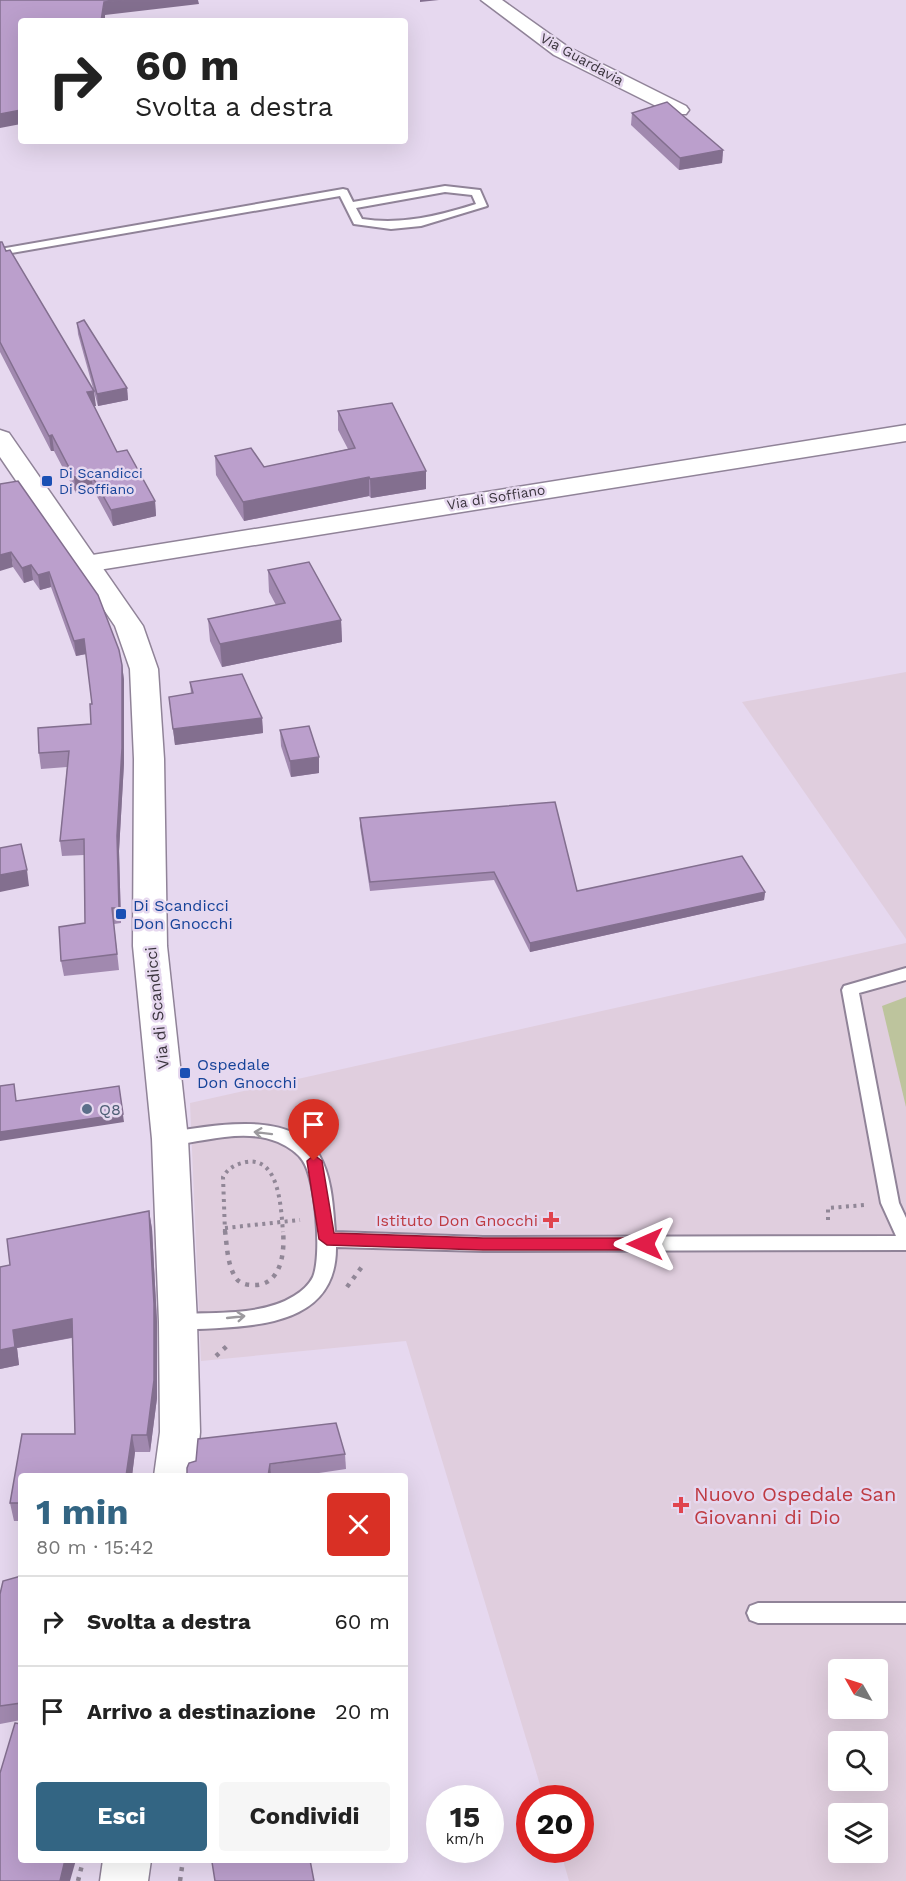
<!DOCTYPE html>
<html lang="it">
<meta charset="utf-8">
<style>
:root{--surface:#fff;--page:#f6f6f6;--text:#222;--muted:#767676;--line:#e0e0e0;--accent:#336583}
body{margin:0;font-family:"Work Sans",sans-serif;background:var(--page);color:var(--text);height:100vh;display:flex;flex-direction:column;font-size:22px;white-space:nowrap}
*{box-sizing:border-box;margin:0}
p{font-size:20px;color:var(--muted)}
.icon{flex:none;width:33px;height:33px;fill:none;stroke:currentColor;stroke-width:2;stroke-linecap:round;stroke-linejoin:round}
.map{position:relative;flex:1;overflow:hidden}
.details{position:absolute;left:18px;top:1473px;width:390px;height:390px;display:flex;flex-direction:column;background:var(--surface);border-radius:6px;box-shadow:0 6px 24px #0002}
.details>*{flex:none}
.guide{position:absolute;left:18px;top:18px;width:390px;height:126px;border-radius:6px;box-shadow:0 6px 24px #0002;background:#fff;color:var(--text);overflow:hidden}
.needle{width:39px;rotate:309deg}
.controls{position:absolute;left:828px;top:1659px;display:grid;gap:12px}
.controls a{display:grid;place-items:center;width:60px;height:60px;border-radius:6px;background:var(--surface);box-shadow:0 6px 24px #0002;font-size:30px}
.speed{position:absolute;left:426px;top:1785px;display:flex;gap:12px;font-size:30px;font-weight:700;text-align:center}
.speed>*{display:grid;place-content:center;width:78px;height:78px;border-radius:50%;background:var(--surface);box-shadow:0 6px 24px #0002;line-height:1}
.speed small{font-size:15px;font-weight:400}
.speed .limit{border:9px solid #d22;background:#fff;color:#111}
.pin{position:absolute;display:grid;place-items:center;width:51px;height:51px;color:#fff;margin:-62px -26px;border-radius:50% 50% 50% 0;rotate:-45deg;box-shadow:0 0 6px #0007}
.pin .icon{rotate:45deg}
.me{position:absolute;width:66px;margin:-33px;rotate:270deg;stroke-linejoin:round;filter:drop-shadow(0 0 4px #0008)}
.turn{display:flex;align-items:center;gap:21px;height:126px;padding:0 18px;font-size:27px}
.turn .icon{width:78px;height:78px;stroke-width:2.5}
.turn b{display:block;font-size:42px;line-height:51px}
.round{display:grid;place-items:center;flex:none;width:63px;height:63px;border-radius:6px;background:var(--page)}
.head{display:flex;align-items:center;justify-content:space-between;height:102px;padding:0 18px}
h1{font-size:36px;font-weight:700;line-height:45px;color:var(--accent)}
.primary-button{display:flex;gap:12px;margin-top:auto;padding:12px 18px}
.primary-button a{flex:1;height:69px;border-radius:6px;background:var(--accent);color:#fff;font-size:24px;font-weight:700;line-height:69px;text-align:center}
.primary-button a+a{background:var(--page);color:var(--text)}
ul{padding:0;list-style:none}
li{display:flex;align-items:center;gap:18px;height:90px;padding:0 18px;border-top:2px solid var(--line)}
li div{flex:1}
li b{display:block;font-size:22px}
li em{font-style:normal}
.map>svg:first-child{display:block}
.medical{fill:#e0cede;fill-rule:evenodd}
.green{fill:#bdc49d}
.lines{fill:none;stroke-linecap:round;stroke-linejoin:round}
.service-casing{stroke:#908398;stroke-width:4}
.minor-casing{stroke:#908398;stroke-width:3}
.tertiary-casing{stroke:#908398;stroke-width:3}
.path-far1{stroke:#918797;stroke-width:4;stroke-dasharray:3 4.5;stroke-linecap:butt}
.path{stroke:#918797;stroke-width:4.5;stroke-dasharray:4 6;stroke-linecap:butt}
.service{fill:#fff;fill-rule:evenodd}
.minor{fill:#fff;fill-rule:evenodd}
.tertiary{fill:#fff;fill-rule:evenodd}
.wall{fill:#a189af}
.shaded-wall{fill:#836f8f}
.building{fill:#bb9fcc;stroke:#836f8f;stroke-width:1.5}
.oneway{stroke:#9c9a9e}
.route{fill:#e11d48;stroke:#92132f;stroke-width:1.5}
.transit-dot{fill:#1a4fb4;stroke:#e6d8ef;stroke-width:2}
.service-dot{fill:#5c6f8a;stroke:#e6d8ef;stroke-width:2}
.health-dot{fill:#e0444e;stroke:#e6d8ef;stroke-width:2}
.labels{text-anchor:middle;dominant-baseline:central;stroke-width:5;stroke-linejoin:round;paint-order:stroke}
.far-street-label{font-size:14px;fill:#3a343d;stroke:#e6d8ef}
.far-transit-label{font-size:14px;fill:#164399;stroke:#e6d8ef;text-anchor:start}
.transit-label{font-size:16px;fill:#164399;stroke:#e6d8ef;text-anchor:start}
.street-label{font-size:16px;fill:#3a343d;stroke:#e6d8ef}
.service-label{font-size:16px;fill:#4e5e75;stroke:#e6d8ef;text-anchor:start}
.health-label{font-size:16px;fill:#be3a42;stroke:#e6d8ef;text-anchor:end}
.near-health-label{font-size:20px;fill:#be3a42;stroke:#e6d8ef;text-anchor:start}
</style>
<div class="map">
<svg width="906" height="1881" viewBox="0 0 906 1881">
<rect width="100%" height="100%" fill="#e6d8ef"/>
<g class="medical">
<polygon points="906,672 906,939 742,702"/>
<path d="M906,943V1881H569L560,1850H580V1798H544L406,1341L201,1361L190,1103ZM838,1670H878V1708H838ZM838,1742H878V1780H838ZM838,1814H878V1852H838Z"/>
</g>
<polygon class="green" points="906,997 906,1107 882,1006"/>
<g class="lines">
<g class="service-casing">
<g id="service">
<path d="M445,186L480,190L487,206L421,226L391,229L354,224L340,196L0,255V249L343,189L347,190L353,202ZM445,192L472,195L476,204C438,216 402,225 362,219L356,208Z"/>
<path d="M906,968V980L859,993L899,1203L906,1218V1250L483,1251L336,1247C337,1333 239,1326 178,1330L171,1328L168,1322L171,1316L178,1314C214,1312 262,1316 294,1296C301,1292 309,1285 313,1277C322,1256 316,1180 303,1161C298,1153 287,1146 278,1142C246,1128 203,1141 170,1146L164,1144L161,1139L164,1134L170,1132C213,1126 291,1109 319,1155C332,1177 333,1207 335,1232L483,1237L896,1236L881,1203L842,990L844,986Z"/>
<polygon points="758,1603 906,1603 906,1623 758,1623 750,1620 747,1613 750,1606"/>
</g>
</g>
<g class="minor-casing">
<g id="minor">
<polygon points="481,0 502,0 568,47 686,106 689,110 686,114 672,114 554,55"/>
<polygon points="906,425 906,441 86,572 76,570 72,564 76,558 86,556"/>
</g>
</g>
<g class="tertiary-casing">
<g id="tertiary">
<polygon points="0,430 9,433 143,626 158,669 164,759 167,946 188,1139 197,1322 200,1432 196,1476 154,1476 160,1432 159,1322 152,1139 133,946 134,759 130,669 115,626 0,457"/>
<polygon points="103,1860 151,1860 148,1881 100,1881"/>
</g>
</g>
<g class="path-far1">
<polyline points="828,1220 828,1208 865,1205"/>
<polyline points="225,1228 300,1220"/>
<path d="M225,1232L223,1177C228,1168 236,1164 246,1162C280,1156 281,1210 283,1232"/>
</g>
<g class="path">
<path d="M225,1231C227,1245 227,1265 236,1278C239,1283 246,1285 252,1285C281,1287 285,1253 283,1231"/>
<polyline points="347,1287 364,1264"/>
<polyline points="216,1356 228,1345"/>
<polyline points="78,1881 83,1861"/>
<polyline points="180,1881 183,1860"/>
</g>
<use href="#service" class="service"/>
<use href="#minor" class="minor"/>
<use href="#tertiary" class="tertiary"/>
</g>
<g class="wall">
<polygon points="632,113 723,150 722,163 679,170 631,125"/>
<polygon points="0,242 6,251 96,406 94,406 117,452 155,501 156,516 113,526 93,489 76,493 54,451 51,451 0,352"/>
<polygon points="77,323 127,388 128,400 98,406 78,334"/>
<polygon points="338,411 426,471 426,489 371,498 369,496 244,521 216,475 215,456 264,467 348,449 338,430"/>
<polygon points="0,484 122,665 124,680 124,763 119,851 121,923 114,924 119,970 64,976 61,961 85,923 84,855 62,856 60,841 67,767 41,769 39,753 91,724 92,704 86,654 76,656 51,587 40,590 33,580 24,583 13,567"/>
<polygon points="268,570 341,620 342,642 222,667 210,641 208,619 276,605 269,592"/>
<polygon points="190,682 262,718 263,733 175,745 169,697 191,694"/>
<polygon points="280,730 319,773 291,777 281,746"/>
<polygon points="360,818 577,891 765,892 764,900 530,952 494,880 370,891 360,826"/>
<polygon points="149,1211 152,1229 157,1322 157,1398 150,1452 135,1452 132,1476 21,1476 21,1521 14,1521 10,1503 22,1434 75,1434 72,1338 17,1348 19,1365 0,1369 0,1267 10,1265 7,1239"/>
<polygon points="345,1454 346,1469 299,1476 187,1476"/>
<polygon points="21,1576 21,1720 0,1724 0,1594"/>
</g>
<g class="shaded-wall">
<polygon points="124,0 198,0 199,4 105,15 105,21 101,21 104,2"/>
<polygon points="420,0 439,0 420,2"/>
<polygon points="21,110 21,124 0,128 0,114"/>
<polygon points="723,150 722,163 679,170 680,158"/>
<polygon points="127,388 128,400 98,406 97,394"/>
<polygon points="94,391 96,406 89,407 87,392"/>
<polygon points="52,435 54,451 51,451 49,436"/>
<polygon points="426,471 426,489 371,498 370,479"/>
<polygon points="91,474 93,489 76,493 74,477"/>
<polygon points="369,477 369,496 244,521 243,502"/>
<polygon points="155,501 156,516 113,526 111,510"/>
<polygon points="11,552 13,567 0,571 0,555"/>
<polygon points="31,565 33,580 24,583 22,568"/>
<polygon points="49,572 51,587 40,590 38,575"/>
<polygon points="341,620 342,642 222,667 220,644"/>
<polygon points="84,639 86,654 76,656 74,641"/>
<polygon points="122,665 124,680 124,763 119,851 121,923 119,908 117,836"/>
<polygon points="262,718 263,733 175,745 173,729"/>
<polygon points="319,757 319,773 291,777 290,761"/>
<polygon points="27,870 29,886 0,892 0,875"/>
<polygon points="765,892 764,900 530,952 530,943"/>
<polygon points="119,1086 124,1122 0,1141 0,1132"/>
<polygon points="149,1211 152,1229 157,1322 157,1398 150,1452 147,1435"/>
<polygon points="72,1319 75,1337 17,1348 19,1365 0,1369 0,1350 13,1330"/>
<polygon points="132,1435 135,1452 132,1476 126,1476"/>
<polygon points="270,1464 271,1476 268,1476"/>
<polygon points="65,1860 76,1860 70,1881 60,1881"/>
</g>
<g class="building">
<polygon points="0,0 124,0 104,2 101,21 21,21 21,110 0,114"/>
<polygon points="667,102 723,150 680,158 632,113"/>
<polygon points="0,242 2,242 6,251 10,250 94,391 87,392 117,452 127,450 155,501 111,510 91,474 74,477 52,435 49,436 0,342"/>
<polygon points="84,320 127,388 97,394 77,323"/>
<polygon points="392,403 426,471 370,479 369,477 243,502 215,456 251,448 264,467 355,448 338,411"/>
<polygon points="18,481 98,595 119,650 122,665 122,748 117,836 119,908 112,908 117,954 61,961 59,927 85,923 84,839 60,841 69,751 39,753 38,728 91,724 90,704 92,704 84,639 74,641 49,572 38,575 31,565 22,568 11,552 0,555 0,484"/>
<polygon points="309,562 341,620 220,644 208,619 285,603 268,570"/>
<polygon points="242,674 262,718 173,729 169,697 193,693 190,682"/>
<polygon points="309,726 319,757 290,761 280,730"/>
<polygon points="555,802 577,891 742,856 765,892 530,943 494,872 370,882 360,818"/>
<polygon points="21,844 27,870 0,875 0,848"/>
<polygon points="14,1084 16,1101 119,1086 123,1114 0,1132 0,1086"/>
<polygon points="149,1211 154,1304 154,1380 147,1435 132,1435 126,1476 21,1476 21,1503 10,1503 22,1434 75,1434 72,1319 13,1330 15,1347 0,1350 0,1267 10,1265 7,1239"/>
<polygon points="336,1423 345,1454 270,1464 268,1476 187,1476 187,1468 189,1463 196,1461 198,1439"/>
<polygon points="21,1576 21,1703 0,1706 0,1594 3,1581"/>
<polygon points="15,1723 21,1724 21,1860 65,1860 60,1881 0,1881 0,1773"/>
<polygon points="220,1860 310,1860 314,1881 215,1881 212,1862"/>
</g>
<defs><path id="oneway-shaft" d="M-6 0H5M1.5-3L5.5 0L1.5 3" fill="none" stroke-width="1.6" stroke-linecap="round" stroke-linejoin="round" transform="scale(1.5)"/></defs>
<g class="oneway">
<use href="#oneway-shaft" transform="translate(263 1133) rotate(-173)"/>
<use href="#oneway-shaft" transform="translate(236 1317) rotate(-6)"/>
</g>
<polygon class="route" points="314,1155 322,1161 334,1233 483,1238 645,1238 653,1244 645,1250 483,1250 327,1245 319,1239 307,1161"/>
<g class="transit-dot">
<rect x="41" y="475" width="12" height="12" rx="3"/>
<rect x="115" y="908" width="12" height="12" rx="3"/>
<rect x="179" y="1067" width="12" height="12" rx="3"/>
</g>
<circle class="service-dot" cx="87" cy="1109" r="6"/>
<g class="health-dot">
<path d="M548 1211h6v6h6v6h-6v6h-6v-6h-6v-6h6z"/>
<path d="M678 1496h6v6h6v6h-6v6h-6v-6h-6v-6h6z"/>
</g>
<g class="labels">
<g class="far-street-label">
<text transform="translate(582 59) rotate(29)">Via Guardavia</text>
<text transform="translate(496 497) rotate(-9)">Via di Soffiano</text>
</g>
<g class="far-transit-label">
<text x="59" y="473">Di Scandicci<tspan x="59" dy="16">Di Soffiano</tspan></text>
</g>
<g class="transit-label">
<text x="133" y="905">Di Scandicci<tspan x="133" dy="18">Don Gnocchi</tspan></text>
<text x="197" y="1064">Ospedale<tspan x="197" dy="18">Don Gnocchi</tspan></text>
</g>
<g class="street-label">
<text transform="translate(157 1008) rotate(-96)">Via di Scandicci</text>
</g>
<g class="service-label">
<text x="99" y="1109">Q8</text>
</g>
<g class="health-label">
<text x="538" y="1220">Istituto Don Gnocchi</text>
</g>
<g class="near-health-label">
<text x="694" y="1494">Nuovo Ospedale San<tspan x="694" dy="23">Giovanni di Dio</tspan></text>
</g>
</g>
</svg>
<div class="controls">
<a><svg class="needle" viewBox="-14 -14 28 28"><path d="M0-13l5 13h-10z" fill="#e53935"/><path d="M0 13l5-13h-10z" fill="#767676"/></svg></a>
<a><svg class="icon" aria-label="search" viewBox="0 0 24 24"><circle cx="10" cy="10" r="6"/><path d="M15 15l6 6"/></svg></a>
<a><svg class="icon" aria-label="layers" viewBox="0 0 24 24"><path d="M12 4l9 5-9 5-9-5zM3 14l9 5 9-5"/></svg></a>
</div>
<div class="speed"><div>15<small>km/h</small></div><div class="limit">20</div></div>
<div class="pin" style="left:314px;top:1161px;background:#d93025"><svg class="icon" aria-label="arrive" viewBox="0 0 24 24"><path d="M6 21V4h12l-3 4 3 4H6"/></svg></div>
<svg class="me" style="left:645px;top:1244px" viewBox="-20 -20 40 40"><path d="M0-17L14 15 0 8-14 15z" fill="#e11d48" stroke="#fff" stroke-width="4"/></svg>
<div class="guide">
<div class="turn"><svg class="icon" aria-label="right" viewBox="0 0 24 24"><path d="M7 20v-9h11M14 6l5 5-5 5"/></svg><div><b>60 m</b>Svolta a destra</div></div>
</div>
<section class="details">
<div class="head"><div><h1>1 min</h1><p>80 m · 15:42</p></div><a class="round" style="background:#d93025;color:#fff"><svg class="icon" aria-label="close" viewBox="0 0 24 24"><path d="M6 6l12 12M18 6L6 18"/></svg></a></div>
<ul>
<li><svg class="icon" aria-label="right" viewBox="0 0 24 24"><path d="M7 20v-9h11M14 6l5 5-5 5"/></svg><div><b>Svolta a destra</b></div><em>60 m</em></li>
<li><svg class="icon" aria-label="arrive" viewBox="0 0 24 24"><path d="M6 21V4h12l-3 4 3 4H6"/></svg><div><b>Arrivo a destinazione</b></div><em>20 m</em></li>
</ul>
<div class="primary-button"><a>Esci</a><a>Condividi</a></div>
</section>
</div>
